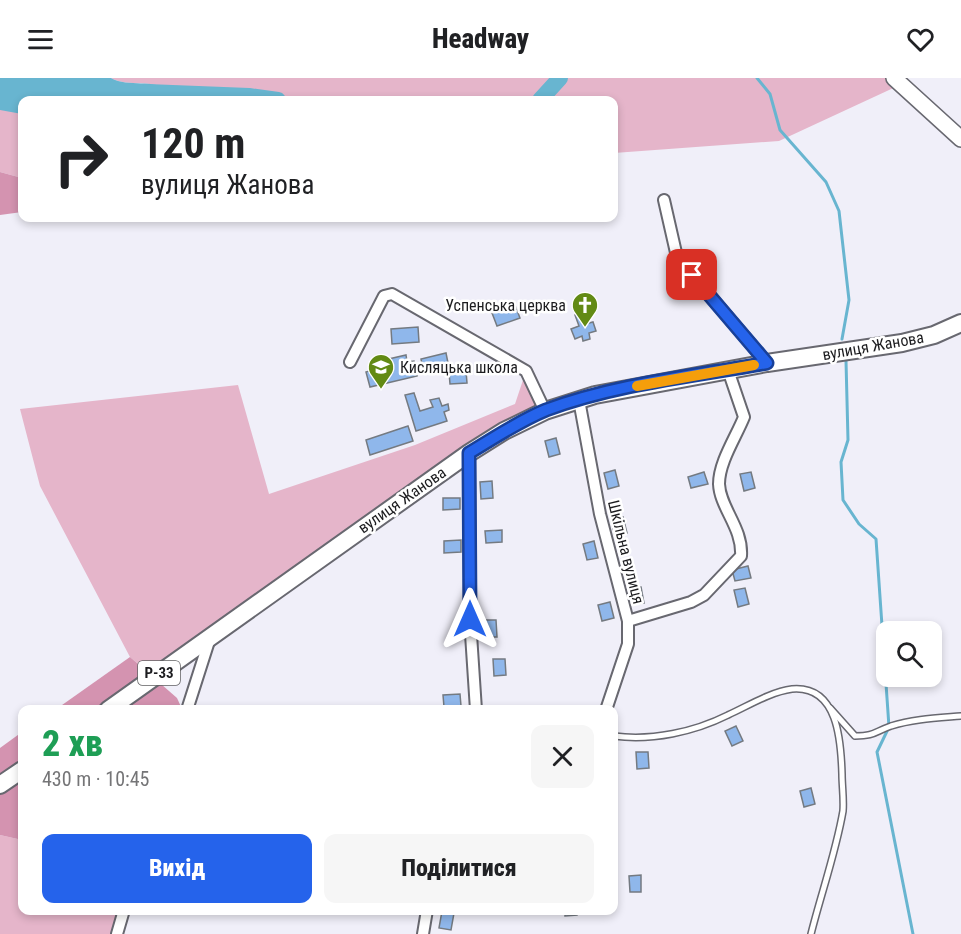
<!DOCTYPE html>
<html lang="uk">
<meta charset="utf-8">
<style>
:root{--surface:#fff;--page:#f6f6f6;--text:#202124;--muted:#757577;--accent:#2563eb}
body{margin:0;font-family:"Roboto Condensed",sans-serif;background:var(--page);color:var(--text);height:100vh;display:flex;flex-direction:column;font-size:22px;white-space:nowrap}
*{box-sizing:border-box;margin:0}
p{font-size:20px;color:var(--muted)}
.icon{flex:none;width:33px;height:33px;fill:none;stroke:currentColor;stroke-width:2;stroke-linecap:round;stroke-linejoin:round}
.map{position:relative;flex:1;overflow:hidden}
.side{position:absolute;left:18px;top:627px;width:600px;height:210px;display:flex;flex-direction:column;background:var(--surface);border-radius:12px;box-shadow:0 3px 9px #0003}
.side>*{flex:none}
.hud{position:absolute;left:18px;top:18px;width:600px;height:126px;border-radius:12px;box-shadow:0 3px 9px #0003;background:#fff;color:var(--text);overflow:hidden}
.controls{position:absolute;left:876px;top:543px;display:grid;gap:12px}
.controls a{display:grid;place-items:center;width:66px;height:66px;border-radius:12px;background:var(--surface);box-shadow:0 3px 9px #0003;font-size:30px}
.pin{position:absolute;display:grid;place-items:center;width:51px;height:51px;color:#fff;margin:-26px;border-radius:12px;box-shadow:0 3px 9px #0006}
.me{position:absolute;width:66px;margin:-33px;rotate:0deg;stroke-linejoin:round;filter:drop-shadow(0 0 4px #0008)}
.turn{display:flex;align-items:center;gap:21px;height:126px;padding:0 24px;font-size:27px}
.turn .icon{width:78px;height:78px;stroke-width:2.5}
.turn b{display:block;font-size:42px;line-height:51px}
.round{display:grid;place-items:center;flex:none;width:63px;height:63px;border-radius:12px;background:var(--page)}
.overview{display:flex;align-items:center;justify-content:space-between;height:102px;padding:0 24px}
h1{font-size:36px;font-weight:800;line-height:45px;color:#1e9e55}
.primary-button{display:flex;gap:12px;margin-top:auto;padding:12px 24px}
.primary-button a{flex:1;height:69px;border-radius:12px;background:var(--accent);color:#fff;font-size:24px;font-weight:800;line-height:69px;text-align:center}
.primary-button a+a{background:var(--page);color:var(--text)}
header{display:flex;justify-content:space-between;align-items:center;height:78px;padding:0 24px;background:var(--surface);font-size:27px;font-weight:800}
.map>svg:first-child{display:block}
.green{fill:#e5b5ca}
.forest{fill:#d493b0}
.water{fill:#68b5d0}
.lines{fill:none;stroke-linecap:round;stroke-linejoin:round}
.stream{stroke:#68b5d0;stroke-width:3}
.river{stroke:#68b5d0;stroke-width:16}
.building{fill:#8fb7eb;stroke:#747a81;stroke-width:1.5}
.lane-casing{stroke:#686870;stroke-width:8}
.street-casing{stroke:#686870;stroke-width:14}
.secondary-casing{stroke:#686870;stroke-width:18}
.primary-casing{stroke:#686870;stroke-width:20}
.lane{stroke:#fff;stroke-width:5}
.street{stroke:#fff;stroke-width:10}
.secondary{stroke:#fff;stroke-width:15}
.primary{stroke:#fff;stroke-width:16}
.route-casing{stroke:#184099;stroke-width:15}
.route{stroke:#2563eb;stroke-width:10}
.slow{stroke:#f59e0b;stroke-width:10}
.labels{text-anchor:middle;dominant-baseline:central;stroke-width:5;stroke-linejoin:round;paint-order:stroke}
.shield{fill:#fff;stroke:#606062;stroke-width:1.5}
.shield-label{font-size:15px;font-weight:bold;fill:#1c1c1f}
.poi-label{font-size:16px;fill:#1c1c1f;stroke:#fff;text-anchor:end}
.street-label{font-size:16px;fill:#1c1c1f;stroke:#fff}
</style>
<header><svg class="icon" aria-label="menu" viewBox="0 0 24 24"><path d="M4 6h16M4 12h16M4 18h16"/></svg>Headway<svg class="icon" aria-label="heart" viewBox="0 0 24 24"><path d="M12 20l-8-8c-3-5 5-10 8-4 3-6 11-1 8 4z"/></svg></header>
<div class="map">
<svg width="961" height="856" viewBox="0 0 961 856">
<rect width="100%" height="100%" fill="#f0eff9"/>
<g class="green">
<path d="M0,0L169,13C152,0 129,10 111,0H906L902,6L779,63L614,75V22H22V100L0,94Z"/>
<polygon points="526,293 545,333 153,599 130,579 40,408 20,331 238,307 269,416 415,367 515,326"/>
<polygon points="0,757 22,762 22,832 124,833 117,856 0,856"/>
</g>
<g class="forest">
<polygon points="0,94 22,100 22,134 0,137"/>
<polygon points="130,579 177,620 182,631 55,632"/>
<polygon points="22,654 22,762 0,757 0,670"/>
</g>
<path class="water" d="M0,0H111C129,10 153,0 170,13L160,22H22V36L0,32Z"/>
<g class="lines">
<g class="stream">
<polyline points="757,0 770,16 780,52 826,104 839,133 849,222 842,261"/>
<polyline points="846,283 848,362 841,384 843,422 859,446 876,461 889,649 877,674 913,856"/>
</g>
<g class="river">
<polyline points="147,14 249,18 278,22"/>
<polyline points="540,22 560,0"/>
</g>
</g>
<g class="building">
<polygon points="515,227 520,240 497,248 492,235"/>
<polygon points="581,235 585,246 593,244 596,253 589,255 590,261 583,263 582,258 575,261 571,251 579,248 575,237"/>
<polygon points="418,249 419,264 392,266 391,251"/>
<polygon points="446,275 449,290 424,295 421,281"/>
<polygon points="406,277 407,284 414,283 417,298 370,309 366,294 373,292 371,285"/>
<polygon points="466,293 467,305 450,306 449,294"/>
<polygon points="414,315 420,333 433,329 430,322 439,320 442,328 448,326 449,332 444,334 447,343 416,353 405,317"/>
<polygon points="408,348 413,363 370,377 366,362"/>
<polygon points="556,360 560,376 549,379 545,363"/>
<polygon points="615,392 619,408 608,411 604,395"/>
<polygon points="704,394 708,406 691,410 688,399"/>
<polygon points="751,394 755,410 744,413 740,396"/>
<polygon points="492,403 493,420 481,421 480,404"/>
<polygon points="443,420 460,420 460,431 443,432"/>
<polygon points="623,439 627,455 615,458 611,442"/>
<polygon points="502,452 502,464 486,465 485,453"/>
<polygon points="461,462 461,474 444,475 444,463"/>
<polygon points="594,463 598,480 587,482 583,466"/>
<polygon points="748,488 751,500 735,503 732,492"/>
<polygon points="641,509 644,525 634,526 630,510"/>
<polygon points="745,510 749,526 738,529 734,512"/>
<polygon points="610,524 614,540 602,543 598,527"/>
<polygon points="484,542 496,542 497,559 485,559"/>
<polygon points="493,581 505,581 506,597 494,598"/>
<polygon points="460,616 461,628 444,629 443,617"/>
<polygon points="736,648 743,663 732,668 725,653"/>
<polygon points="636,674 648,674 649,690 637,691"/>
<polygon points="811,710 815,726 804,729 800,713"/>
<polygon points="641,797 641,814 630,814 629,798"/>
<polygon points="397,832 409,832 408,836"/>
<polygon points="565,832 577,832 577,837 565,838"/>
<polygon points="442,833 454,835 451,852 439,850"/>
</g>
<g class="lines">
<g class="lane-casing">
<g id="lane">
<path d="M830,630L855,658C875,658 874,654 891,648C913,641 937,640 961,638"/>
<path d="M614,658C652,663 694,654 728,637C748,628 770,614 792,611C838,607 841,663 842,696C842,708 844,721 843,733C836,774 821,816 811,856"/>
</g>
</g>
<g class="street-casing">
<g id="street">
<polyline points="664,122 677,179 767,285"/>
<polyline points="350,284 384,218 392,216 526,293 545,333"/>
<polyline points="579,322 600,436 628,543 628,566 606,632"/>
<polyline points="469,375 470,541 476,632"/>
<path d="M628,543L691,524L704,517L741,478C743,450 720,430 719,406C719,384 736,359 744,339L728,292"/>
<polyline points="187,632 210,560"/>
<polyline points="117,856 124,832"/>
<polyline points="423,856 427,832"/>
</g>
</g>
<g class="secondary-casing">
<polyline id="secondary" points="894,0 961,61"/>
</g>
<g class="primary-casing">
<g id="primary">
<polyline points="108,632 469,375 504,353 545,333 595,317 767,285 902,265 934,257 961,245"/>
<polyline points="0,707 22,692"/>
</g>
</g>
<use href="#lane" class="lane"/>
<use href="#street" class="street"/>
<use href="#secondary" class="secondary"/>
<use href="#primary" class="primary"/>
</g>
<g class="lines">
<g class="route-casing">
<path id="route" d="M470,541L469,375C494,360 519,343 546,332C616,306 694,298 767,285L692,197"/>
</g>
<use href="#route" class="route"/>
<polyline class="slow" points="637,308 754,287"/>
</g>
<defs>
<g id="church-pin" transform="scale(1.35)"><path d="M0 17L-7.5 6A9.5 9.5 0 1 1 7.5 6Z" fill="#628a14" stroke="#fff"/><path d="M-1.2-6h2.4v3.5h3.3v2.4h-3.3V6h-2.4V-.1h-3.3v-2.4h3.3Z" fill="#fff"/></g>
<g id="school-pin" transform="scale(1.35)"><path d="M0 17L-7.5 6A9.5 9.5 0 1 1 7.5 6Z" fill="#628a14" stroke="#fff"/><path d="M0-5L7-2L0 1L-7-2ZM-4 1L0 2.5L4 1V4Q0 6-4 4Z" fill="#fff"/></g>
</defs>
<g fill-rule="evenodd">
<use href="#church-pin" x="585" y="227"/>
<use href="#school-pin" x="381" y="289"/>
</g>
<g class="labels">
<rect class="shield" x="138" y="583" width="42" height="24" rx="4.5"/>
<g class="shield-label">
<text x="159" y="595">Р-33</text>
</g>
<g class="poi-label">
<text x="566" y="227">Успенська церква</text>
<text x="400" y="289" text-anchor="start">Кисляцька школа</text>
</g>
<g class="street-label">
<text transform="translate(873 268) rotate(-10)">вулиця Жанова</text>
<text transform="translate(402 422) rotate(-35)">вулиця Жанова</text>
<text transform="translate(626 474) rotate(76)">Шкільна вулиця</text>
</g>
</g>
</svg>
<div class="controls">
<a><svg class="icon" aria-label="search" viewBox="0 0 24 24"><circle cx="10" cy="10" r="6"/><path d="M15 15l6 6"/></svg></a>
</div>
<div class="pin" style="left:692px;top:197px;background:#d93025"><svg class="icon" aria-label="arrive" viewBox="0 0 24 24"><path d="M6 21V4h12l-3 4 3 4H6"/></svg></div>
<svg class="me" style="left:470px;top:541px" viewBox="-20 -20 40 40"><path d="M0-17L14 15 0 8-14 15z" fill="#2563eb" stroke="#fff" stroke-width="4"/></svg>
<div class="hud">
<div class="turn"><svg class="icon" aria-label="right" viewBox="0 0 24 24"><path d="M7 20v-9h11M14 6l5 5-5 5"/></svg><div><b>120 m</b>вулиця Жанова</div></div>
</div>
<section class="side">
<div class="overview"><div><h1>2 хв</h1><p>430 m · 10:45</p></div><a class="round"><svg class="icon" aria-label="close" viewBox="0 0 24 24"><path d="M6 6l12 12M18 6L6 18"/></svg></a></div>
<div class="primary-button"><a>Вихід</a><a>Поділитися</a></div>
</section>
</div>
